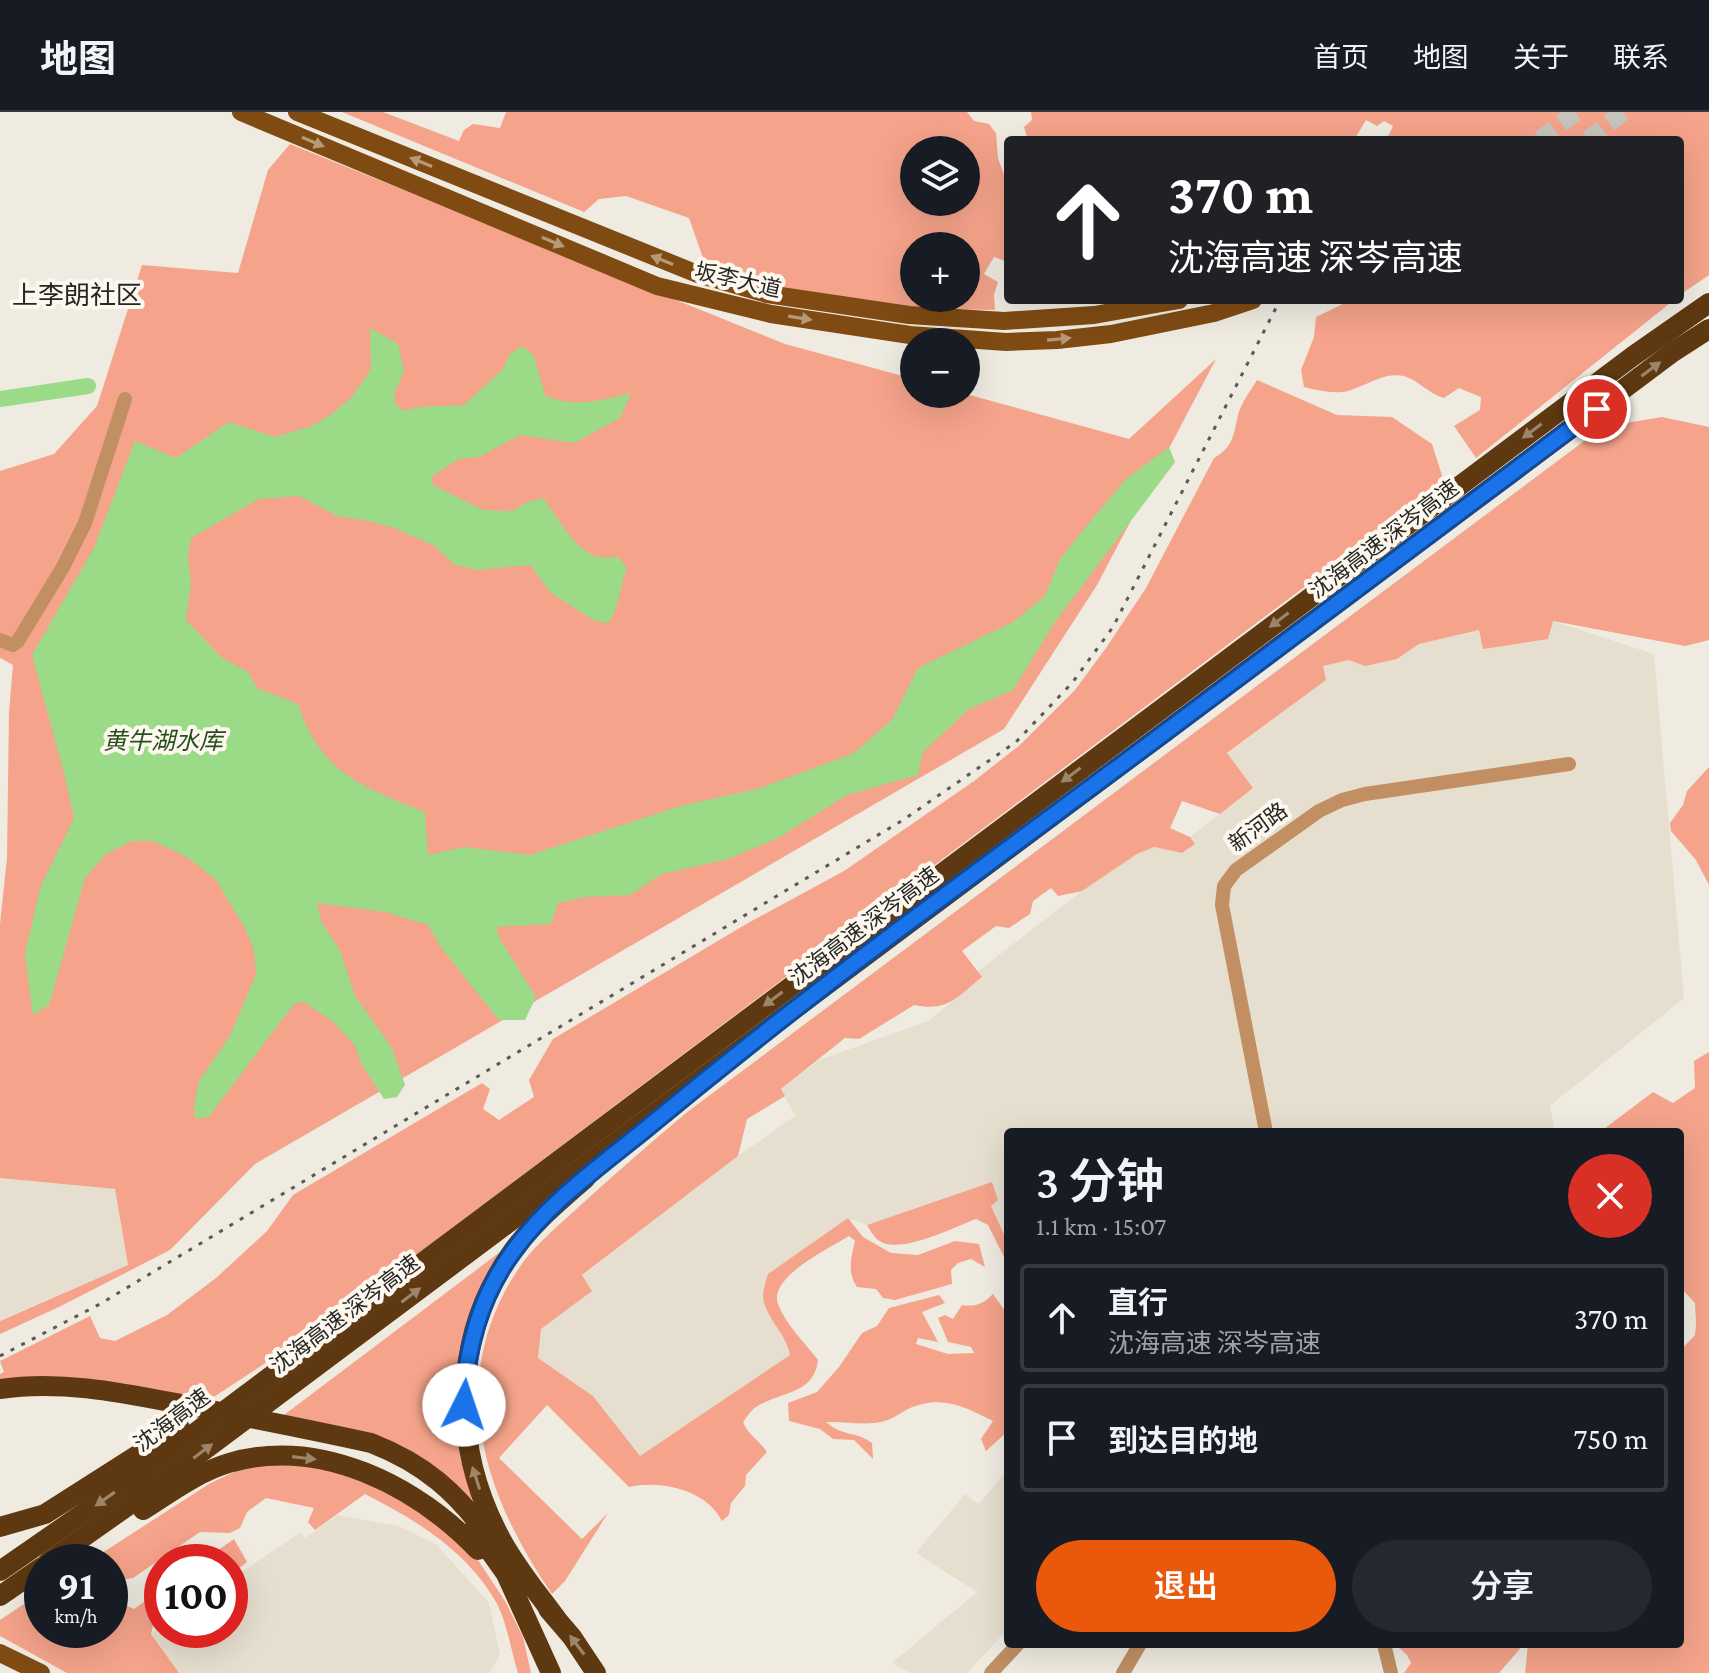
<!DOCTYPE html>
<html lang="zh">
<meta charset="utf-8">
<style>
:root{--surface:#171b24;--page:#242831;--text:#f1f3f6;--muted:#9ea1a6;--line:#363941;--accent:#ea580c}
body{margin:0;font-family:"Crimson Pro","Noto Sans SC",serif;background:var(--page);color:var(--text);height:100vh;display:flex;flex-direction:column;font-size:30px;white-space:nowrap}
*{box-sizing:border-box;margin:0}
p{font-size:26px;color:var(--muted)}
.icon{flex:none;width:44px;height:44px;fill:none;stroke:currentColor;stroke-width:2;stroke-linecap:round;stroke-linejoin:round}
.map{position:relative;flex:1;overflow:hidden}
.sheet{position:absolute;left:1004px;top:1016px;width:680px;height:520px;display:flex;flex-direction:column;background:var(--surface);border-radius:8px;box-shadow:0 8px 32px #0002}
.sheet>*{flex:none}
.banner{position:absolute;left:1004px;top:24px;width:680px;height:168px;border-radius:8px;box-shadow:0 8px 32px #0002;background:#202124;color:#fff;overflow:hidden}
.tools{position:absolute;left:900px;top:24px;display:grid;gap:16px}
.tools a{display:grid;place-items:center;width:80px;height:80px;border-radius:50%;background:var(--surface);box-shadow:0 8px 32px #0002;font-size:40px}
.speed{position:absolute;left:24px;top:1432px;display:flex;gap:16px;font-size:40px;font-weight:700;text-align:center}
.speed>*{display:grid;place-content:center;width:104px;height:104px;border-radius:50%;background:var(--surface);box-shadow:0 8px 32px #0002;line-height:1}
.speed small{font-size:20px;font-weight:400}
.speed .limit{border:12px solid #d22;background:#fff;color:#111}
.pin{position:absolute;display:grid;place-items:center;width:68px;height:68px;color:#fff;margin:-34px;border:4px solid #fff;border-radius:50%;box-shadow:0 2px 8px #0007}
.me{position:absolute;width:88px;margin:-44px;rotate:4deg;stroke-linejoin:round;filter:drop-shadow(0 0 6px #0008)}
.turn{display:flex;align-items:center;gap:28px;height:168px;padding:0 32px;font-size:36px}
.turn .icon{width:104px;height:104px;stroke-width:2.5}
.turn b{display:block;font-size:56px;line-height:68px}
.round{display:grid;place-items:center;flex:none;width:84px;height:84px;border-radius:42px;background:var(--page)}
.headline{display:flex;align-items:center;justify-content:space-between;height:136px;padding:0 32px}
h1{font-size:48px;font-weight:600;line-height:60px}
.primary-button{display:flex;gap:16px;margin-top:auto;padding:16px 32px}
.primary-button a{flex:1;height:92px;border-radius:48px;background:var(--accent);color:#fff;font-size:32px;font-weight:600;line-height:92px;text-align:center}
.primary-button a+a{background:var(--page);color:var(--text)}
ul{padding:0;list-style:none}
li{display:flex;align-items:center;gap:24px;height:108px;margin:0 16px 12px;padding:0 16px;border:4px solid var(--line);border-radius:8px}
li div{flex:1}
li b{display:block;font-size:30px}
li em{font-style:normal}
header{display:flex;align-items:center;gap:48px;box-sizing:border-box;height:112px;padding:0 40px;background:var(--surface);border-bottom:2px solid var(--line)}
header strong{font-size:38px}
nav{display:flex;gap:44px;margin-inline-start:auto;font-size:28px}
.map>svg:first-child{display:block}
.built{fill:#e6dfcf}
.green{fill:#f5a38a;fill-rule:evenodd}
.water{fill:#9bda87}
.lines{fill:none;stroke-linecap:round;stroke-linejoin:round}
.river{stroke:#9bda87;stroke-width:16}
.major-tunnel{stroke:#c7c4bb;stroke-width:18;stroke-dasharray:18 9;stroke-linecap:butt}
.minor{stroke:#c18f62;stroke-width:14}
.major{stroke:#7f4b13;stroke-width:18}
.highway{stroke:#5e3810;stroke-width:20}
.rail{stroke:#5c5a55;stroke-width:3;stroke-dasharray:4 8;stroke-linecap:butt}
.oneway{fill:#b79976}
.oneway2{fill:#9d8569}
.route-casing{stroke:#114b97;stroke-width:20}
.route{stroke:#1a73e8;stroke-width:14}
.labels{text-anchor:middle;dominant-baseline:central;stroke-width:8;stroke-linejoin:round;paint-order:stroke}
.street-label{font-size:22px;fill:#272622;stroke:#fcf8ef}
.water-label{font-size:24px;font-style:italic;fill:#264e17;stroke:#fcf8ef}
.quarter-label{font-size:26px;fill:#272622;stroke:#fcf8ef}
</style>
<header>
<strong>地图</strong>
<nav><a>首页</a><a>地图</a><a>关于</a><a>联系</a></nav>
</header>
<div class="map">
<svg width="1709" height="1561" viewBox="0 0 1709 1561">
<rect width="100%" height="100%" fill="#efebe1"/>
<g class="built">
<polygon points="1553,509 1654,542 1684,886 1550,994 1555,1020 1008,1020 1008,1131 991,1094 992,1071 867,1113 848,1106 763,1183 767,1200 787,1227 791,1243 640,1345 593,1284 538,1246 541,1217 592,1179 582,1164 738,1044 795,1004 781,977 819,948 928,909 981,866 977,860 1082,779 1137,742 1154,735 1182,741 1194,732 1190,725 1253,676 1227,642 1326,568 1323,554 1349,547 1397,547 1419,532 1480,518"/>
<polygon points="0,1066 115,1077 128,1153 0,1208"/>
<polygon points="1008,1357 1008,1517 967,1561 910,1561 892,1551 977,1480 916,1441 965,1382 979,1392"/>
<polygon points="338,1403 398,1414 436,1432 489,1491 500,1543 489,1561 179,1561 151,1522 162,1514 162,1518 230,1518 230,1468 301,1420 305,1426"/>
</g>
<g class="green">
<path d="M342,0H383L459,29L464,18L473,12L500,16L506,0H967L974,9L989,12L996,21L998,46L1008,74V150L994,145L984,162L998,170L994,183L995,198C932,197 870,195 809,183C772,175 737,160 703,146L689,106L626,84L599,87L584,100ZM914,38H966V90H914ZM914,134H966V186H914Z"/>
<polygon points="1031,0 1709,0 1709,163 1680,183 1680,28 1379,28 1389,23 1393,14 1384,9 1377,14 1366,8 1354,28 1025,28 1027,25 1024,15 1032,8"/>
<polygon points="290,32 785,232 914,267 914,282 966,282 1129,327 1216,247 1097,473 1004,617 255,1052 170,1138 61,1194 0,1222 0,1209 128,1153 115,1077 0,1066 0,812 7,746 9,600 13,553 0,546 0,359 54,342 97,294 142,153 238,161 268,58"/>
<path d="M1351,188H1674L1476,346L1454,314L1480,298L1481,285L1459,276L1444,286C1429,282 1418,268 1404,264C1382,259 1363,277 1342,280C1329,281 1316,278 1304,275L1301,258L1314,225L1316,205Z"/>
<path d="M1257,268L1337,303L1392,305L1432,332L1444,370L320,1215L200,1294L0,1274V1262L4,1260L0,1249L90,1204L100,1226L115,1229L167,1203L216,1166L267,1119L293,1083L482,971L490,977L483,997L499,1008L534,985L529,968L553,927L748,811L844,759L974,669L1020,633L1075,578L1106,536L1146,476L1214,346C1233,336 1234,321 1238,303C1241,291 1251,278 1257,268Z"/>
<path d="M1662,305L1709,315V528L1685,534L1553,509L1548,527L1483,537L1479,518L1419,532L1397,547L1365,554L1349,548L1323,554L1326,568L1227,641L1253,676L1220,702L1182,689L1170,716L1190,725L1195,732L1182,741L1154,735L1137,742L1082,779L1058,784L1051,776L1033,789L1030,802L1009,816L996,814L962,839L982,865C957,885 948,900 914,893L859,927L845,926L781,977L785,984L747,1007L738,1044L582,1163L592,1179L541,1217L538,1246L593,1284L640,1344L790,1243C786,1220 763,1204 763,1182C764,1175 766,1168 768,1162L848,1106L863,1125L891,1141L918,1143L955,1129L979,1132L985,1155L971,1147L958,1151L951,1158L952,1172L895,1188L883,1186L876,1177L857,1175C847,1160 851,1146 855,1129L849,1124C830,1136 768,1165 778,1192C786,1213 805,1231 818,1248C814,1283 781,1279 756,1295C750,1299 747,1305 743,1310C748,1323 759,1328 767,1340L746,1363L745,1374L731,1391L729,1403L722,1409C706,1378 662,1368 629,1375L547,1293L499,1346L582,1427L608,1401L565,1469L552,1482C484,1383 445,1269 517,1159C531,1137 552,1119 571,1102C609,1067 647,1034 686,1001L1603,315Z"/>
<polygon points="1709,655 1709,773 1696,748 1671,719 1670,711 1683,693 1687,679"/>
<polygon points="1709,940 1709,1561 1525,1561 1528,1532 1680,1532 1680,1239 1695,1223 1696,1212 1695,1191 1680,1175 1680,1020 1600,1020 1653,980 1673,991 1695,976 1694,949"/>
<path d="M992,1070L998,1088L991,1094L1008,1131V1153L988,1113L976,1107C954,1115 899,1144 878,1128C874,1125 870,1118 867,1113Z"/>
<polygon points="516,1128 469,1221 480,1394 430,1352 276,1309"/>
<path d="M993,1182L1008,1203V1319L986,1339L981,1327L993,1309C963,1294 943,1283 910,1296C903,1299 896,1305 888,1308C867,1315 846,1309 826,1310C843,1325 856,1319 872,1331L873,1347L854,1328L833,1327L820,1317L789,1309L788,1291L817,1280L839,1255L862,1221L877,1214L889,1196L939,1183L945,1191L922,1200L938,1230L918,1226L916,1232L948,1242L974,1241L971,1235L948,1230L938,1206L945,1203L953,1207L962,1193C976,1195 983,1192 993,1182Z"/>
<path d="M270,1352L306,1354L338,1360L409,1389L472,1439L505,1489L523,1525L531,1561H518C511,1539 507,1510 496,1490C467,1439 416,1408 365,1382L315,1418L308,1410L314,1396L266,1386L247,1400L240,1416L230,1421L200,1420L133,1466L116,1469L111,1478L118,1490L134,1497L162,1477L151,1522L179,1561H67L0,1524V1508L42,1480V1518H110V1450H88L209,1372L238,1358Z"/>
<polygon points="234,1427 247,1450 230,1463 230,1450 201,1450"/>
<polygon points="1395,1532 1524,1532 1499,1561 1404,1561 1411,1551 1407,1543"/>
</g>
<path class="water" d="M370,216L398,232L404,259L395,280V292L403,299L419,295L464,293L503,257L510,242L523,234L534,244L545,283C572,297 603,288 631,281L620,306L574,331L520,323L479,345L459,347L432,364L433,373L483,398L513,399L527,390L543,386C558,405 575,440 599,445C604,446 612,445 618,445L627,456C620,474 619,497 608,511L595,509L551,481L530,453L476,458L454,452L433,433L394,416L369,409L337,404L299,384L259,387L191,426L188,444L191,471L186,508L222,546L248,560L257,576L298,592C320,661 363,675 425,700L428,743L464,735L530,743L680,694L761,676L854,641L892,608L918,556L1013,510L1045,484L1060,447L1094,405L1126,367L1169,335L1175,350L1055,510L1013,578L969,597L923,640L918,663L847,683L778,726L728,747L662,762L630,783L584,785L558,791L551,812L496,815L500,827L536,885L525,908H499L442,837L428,813L385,800L317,791L321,809L340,838L355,884L392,936L405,973L397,985L384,987L363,955L354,932L332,909L304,890L294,892L208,1006H195L194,994L199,969L230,924L256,862L254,838L245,816L216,768L201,756L185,744L153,729H132L106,742L85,766L49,893L33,903L25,842L40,776L74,706L64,661L32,543L94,436L135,329L176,346L229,310L275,325L312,314L332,302L352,285L371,257Z"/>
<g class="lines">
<polyline class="river" points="0,287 88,274"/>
<g class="major-tunnel">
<polyline points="1540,28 1576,0"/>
<polyline points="1588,28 1623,0"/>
</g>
<g class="minor">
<polyline points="0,528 13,533 18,529 63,455 85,411 125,287"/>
<polyline points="1266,1020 1222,793 1224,774 1236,758 1319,699 1342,688 1365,682 1569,652"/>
<polyline points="1384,1532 1391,1561"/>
<polyline points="991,1561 1018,1532"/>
<polyline points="1123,1561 1140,1532"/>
</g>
<g class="major">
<polyline points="241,0 657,174 771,202 910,223 1006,230 1057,228 1111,222 1214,201 1253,188"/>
<polyline points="297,0 695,161 767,182 909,203 1004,209 1094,203 1179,188"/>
<polyline points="0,1541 41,1561"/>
</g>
<g class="highway">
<path d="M0,1277C65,1267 132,1283 196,1295C254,1307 313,1318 371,1331C425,1352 456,1380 490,1426"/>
<path d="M143,1398C170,1381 198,1360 229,1351C321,1324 416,1374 478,1438"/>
<polyline points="0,1415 45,1402 180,1316"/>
<polyline points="474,1417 506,1462 551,1561"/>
<polyline points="48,1450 159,1372 1673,240 1709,217"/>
<polyline points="0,1459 144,1359 1633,244 1709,191"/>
<polyline points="0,1484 42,1455"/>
<polyline points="548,1497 572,1525 596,1561"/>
<path d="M556,1506C537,1480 515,1454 500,1425C452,1335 451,1226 512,1140C532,1112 560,1089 586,1066"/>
</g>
<g class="rail">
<polyline points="1364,28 1366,24"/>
<polyline points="0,1244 100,1192 903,708 1016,630 1072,571 1113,515 1280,188"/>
</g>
</g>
<defs><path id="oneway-solid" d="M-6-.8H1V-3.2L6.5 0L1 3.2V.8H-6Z" transform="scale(2)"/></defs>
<g class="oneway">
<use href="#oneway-solid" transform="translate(313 30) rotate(23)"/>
<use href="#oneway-solid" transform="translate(421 50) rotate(-158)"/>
<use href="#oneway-solid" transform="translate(553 130) rotate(23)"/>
<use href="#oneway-solid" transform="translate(662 148) rotate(-158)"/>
<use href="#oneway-solid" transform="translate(800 206) rotate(9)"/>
<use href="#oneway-solid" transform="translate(1059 227) rotate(-5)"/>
</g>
<g class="oneway2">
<use href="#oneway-solid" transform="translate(1651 257) rotate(-37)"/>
<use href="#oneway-solid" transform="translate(1532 319) rotate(143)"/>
<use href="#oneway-solid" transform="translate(1279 508) rotate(143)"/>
<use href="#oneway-solid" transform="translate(1071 663) rotate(143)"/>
<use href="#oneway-solid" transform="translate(773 887) rotate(143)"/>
<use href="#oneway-solid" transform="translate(411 1183) rotate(-37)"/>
<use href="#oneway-solid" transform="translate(203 1339) rotate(-37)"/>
<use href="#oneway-solid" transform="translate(304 1346) rotate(7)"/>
<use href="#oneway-solid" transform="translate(476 1366) rotate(-108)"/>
<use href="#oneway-solid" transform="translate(105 1387) rotate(145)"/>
<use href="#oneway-solid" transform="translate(577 1533) rotate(-127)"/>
</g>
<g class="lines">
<g class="route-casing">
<path id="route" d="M464,1293C465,1239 480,1185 512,1141C546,1093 597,1056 642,1020C725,951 810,884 897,819C1131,646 1365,472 1597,297"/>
</g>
<use href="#route" class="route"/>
</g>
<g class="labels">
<g class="street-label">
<text transform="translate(738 168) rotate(13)">坂李大道</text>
<text transform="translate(1384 427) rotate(-37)">沈海高速 深岑高速</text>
<text transform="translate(1258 715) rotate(-36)">新河路</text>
<text transform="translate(864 814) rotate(-37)">沈海高速 深岑高速</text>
<text transform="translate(345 1202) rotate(-37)">沈海高速 深岑高速</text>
<text transform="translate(172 1308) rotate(-37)">沈海高速</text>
</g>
<g class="water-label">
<text x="163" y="628">黄牛湖水库</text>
</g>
<g class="quarter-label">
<text x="77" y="183">上李朗社区</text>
</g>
</g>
</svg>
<div class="tools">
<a><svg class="icon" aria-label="layers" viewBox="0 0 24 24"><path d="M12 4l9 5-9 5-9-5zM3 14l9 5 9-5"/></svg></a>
<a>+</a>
<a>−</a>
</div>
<div class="speed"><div>91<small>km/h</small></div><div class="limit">100</div></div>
<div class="pin" style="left:1597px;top:297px;background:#d93025"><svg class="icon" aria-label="arrive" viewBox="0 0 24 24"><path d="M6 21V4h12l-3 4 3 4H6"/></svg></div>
<svg class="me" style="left:464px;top:1293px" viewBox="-20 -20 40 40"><circle r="19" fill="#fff"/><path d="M0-13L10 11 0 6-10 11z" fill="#1a73e8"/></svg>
<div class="banner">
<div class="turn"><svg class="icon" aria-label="ahead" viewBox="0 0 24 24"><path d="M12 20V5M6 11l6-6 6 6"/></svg><div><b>370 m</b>沈海高速 深岑高速</div></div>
</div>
<section class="sheet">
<div class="headline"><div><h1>3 分钟</h1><p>1.1 km · 15:07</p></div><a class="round" style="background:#d93025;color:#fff"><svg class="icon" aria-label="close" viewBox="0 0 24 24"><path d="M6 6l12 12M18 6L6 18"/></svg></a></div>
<ul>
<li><svg class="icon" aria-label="ahead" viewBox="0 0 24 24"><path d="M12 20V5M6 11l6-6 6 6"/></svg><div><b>直行</b><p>沈海高速 深岑高速</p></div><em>370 m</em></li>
<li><svg class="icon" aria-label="arrive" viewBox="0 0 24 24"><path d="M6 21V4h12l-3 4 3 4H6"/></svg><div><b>到达目的地</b></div><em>750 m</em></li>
</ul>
<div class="primary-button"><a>退出</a><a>分享</a></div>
</section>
</div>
